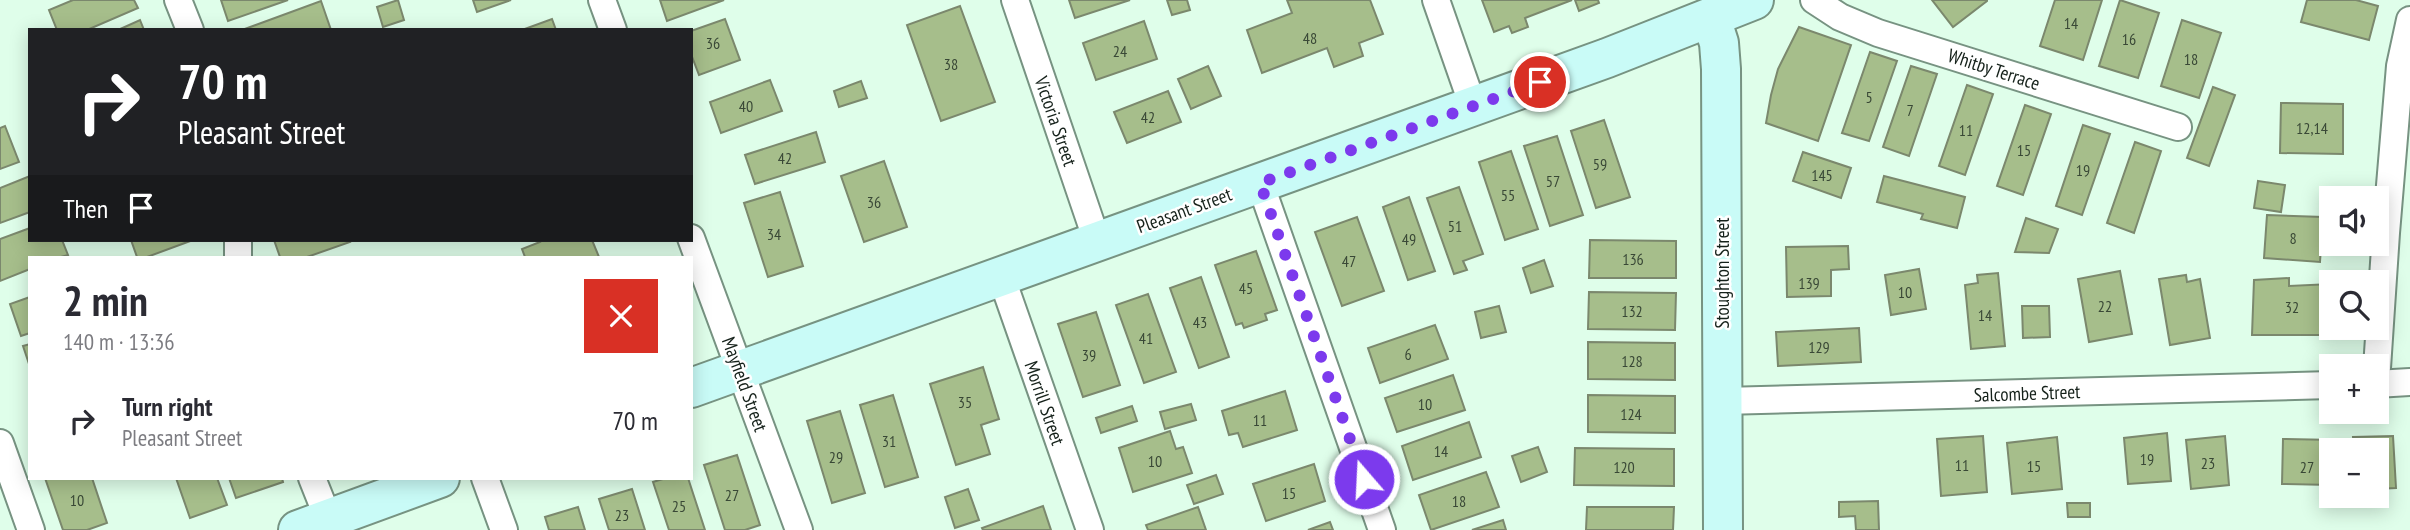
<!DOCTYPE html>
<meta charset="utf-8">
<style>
:root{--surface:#fff;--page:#f2f2f3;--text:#2b2b33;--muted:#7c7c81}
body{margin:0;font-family:"PT Sans Narrow",sans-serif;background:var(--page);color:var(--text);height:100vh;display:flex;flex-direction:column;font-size:26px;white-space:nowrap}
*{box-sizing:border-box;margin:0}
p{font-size:23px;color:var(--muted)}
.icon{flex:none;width:38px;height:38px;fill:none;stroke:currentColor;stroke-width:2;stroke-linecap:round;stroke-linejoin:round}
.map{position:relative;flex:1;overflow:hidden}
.panel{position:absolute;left:28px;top:256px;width:665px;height:224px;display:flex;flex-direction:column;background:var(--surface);border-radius:0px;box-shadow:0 4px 18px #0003}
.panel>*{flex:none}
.banner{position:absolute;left:28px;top:28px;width:665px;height:214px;border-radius:0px;box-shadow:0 4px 18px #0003;background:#202124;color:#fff;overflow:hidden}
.tools{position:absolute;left:2319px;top:186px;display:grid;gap:14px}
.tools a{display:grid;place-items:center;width:70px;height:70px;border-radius:0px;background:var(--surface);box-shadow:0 4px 18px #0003;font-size:35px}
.pin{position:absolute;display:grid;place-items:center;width:60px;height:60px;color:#fff;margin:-30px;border:4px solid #fff;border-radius:50%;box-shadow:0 2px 7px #0007}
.me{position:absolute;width:77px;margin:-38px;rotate:341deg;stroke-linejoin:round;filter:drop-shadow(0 0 5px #0008)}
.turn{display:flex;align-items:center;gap:24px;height:147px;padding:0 35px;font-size:32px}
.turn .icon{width:91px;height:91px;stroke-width:2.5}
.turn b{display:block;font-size:49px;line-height:60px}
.then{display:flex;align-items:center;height:66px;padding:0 35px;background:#0003;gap:14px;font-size:26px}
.round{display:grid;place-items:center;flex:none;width:74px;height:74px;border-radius:0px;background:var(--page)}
.summary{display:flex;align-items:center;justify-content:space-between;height:119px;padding:0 35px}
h1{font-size:42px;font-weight:700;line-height:52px}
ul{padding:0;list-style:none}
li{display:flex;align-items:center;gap:21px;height:91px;padding:0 35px}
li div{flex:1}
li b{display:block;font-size:26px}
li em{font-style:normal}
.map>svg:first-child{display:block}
.building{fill:#a6be8b;stroke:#7b886d;stroke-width:2}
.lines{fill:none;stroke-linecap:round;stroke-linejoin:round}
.street-casing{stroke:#779382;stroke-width:30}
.secondary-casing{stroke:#779382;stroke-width:42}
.street{stroke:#fff;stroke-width:26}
.secondary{stroke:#c9fbf7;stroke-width:38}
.route{stroke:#7c3aed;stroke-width:12;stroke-dasharray:0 21.6}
.labels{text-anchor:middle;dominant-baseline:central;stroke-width:5;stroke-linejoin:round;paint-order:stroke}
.number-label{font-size:16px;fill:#394836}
.street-label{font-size:19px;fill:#15211a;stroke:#fff}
</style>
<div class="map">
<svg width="2410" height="530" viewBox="0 0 2410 530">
<rect width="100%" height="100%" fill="#dffeea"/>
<g class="building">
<polygon points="73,0 134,0 138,8 87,30 57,30 49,10"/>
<polygon points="221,0 288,0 228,21"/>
<polygon points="398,0 404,20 383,27 377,7"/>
<polygon points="473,0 511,0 477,12"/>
<polygon points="660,0 724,0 667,21"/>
<polygon points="1069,0 1130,0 1075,18"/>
<polygon points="1167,0 1187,0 1190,10 1172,15"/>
<polygon points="1287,0 1370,0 1383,34 1359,43 1363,56 1334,67 1327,48 1262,73 1247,30 1292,13"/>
<polygon points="1482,0 1572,0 1525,18 1528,27 1512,33 1509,26 1494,32"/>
<polygon points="1575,0 1598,0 1599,3 1579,11"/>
<polygon points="1932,0 1987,0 1987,1 1953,27"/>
<polygon points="2055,0 2102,0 2083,60 2040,46"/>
<polygon points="2120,0 2159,13 2138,78 2099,66"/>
<polygon points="2307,0 2356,0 2378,6 2369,40 2301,22"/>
<polygon points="321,1 331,30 242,30"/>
<polygon points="960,6 995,102 941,121 907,25"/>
<polygon points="552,19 556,30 522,30"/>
<polygon points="725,19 740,60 699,75 691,54 691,31"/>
<polygon points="140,20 144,30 118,30"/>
<polygon points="2182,20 2221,33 2199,98 2161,86"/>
<polygon points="1144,21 1157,59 1096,80 1083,43"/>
<polygon points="1799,27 1851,45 1818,141 1766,123 1771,95 1778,69"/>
<polygon points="1870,52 1897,61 1869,141 1842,133"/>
<polygon points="1208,66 1221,96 1191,109 1178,79"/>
<polygon points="1911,66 1937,74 1909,156 1883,147"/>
<polygon points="770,80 782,111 721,133 710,102"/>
<polygon points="861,81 867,98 839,107 834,91"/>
<polygon points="1967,85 1993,94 1965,175 1939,166"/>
<polygon points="2213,87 2235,95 2209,166 2187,158"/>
<polygon points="1168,91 1181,122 1127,143 1114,112"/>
<polygon points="2281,103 2343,104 2343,154 2280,153"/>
<polygon points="2025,105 2051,114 2023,195 1997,186"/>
<polygon points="1604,120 1630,197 1596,208 1571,131"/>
<polygon points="2083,125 2110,134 2082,215 2056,206"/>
<polygon points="5,126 19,162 0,169 0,128"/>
<polygon points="816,132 825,162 755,184 745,155"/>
<polygon points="1557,136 1583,215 1550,226 1524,146"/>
<polygon points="2135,142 2161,151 2134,233 2107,223"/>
<polygon points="1511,151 1538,229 1505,240 1479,162"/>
<polygon points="1803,152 1851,168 1841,198 1793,181"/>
<polygon points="884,161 907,227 864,242 841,176"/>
<polygon points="30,176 30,212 0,223 0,188"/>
<polygon points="1884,176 1965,197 1957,228 1921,219 1923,214 1877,202"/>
<polygon points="2258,181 2285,185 2281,212 2254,208"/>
<polygon points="1459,187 1483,254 1463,261 1467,270 1454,274 1427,198"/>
<polygon points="780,192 803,266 768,277 744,203"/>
<polygon points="1409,197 1435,271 1408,280 1383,207"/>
<polygon points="2267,215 2323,217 2320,262 2264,258"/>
<polygon points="1357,217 1384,291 1342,306 1315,232"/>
<polygon points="2026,218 2058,229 2049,253 2015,252"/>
<polygon points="30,228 30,240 62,240 68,255 61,257 30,257 30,269 0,281 0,239"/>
<polygon points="131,240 193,240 147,257 137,257"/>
<polygon points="274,240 349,240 350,242 307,257 280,257"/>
<polygon points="539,240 592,240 599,257 525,257 522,249 540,242"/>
<polygon points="1590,240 1676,241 1676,278 1589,278"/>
<polygon points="1848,246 1849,269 1831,270 1831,296 1787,297 1786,247"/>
<polygon points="1256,251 1277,310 1265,314 1267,320 1244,328 1242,323 1236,325 1215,265"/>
<polygon points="1544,260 1553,286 1531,293 1523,268"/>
<polygon points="1919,269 1926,309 1891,315 1885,275"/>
<polygon points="2120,271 2132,334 2089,342 2078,279"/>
<polygon points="1998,273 2005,346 1971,349 1965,285 1978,283 1977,275"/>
<polygon points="2186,275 2187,282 2200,279 2210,338 2170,345 2159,279"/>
<polygon points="1201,277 1229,357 1199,368 1170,288"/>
<polygon points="2289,278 2289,286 2331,284 2331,335 2252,335 2254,280"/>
<polygon points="1589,292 1676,293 1675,330 1588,329"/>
<polygon points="1148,294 1176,372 1144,383 1116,305"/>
<polygon points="30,297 30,333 21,336 10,304"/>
<polygon points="1499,306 1506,332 1481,338 1475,312"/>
<polygon points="2022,306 2049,306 2050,337 2023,338"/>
<polygon points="1096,312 1120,385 1083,397 1058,324"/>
<polygon points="1435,325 1448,359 1380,383 1368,348"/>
<polygon points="1859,328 1861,362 1778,366 1776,332"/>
<polygon points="1588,342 1675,343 1675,380 1588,379"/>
<polygon points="30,344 30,367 23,346"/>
<polygon points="983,367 999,419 981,425 990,454 956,465 930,384"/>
<polygon points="1453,375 1465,410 1397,432 1385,398"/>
<polygon points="1285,391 1297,430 1243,447 1238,433 1229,435 1222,411"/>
<polygon points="893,395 918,477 885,487 860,405"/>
<polygon points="1588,395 1675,396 1675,433 1588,432"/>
<polygon points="1191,404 1196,420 1165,429 1160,412"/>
<polygon points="1132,406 1137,421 1101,433 1096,418"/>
<polygon points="840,411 865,493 832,503 807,421"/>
<polygon points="1469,422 1481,457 1413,480 1402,446"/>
<polygon points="1170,431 1176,449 1183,447 1192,473 1133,492 1119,448"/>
<polygon points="2167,433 2171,481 2128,484 2124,438"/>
<polygon points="1983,436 1987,492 1941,496 1937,439"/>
<polygon points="2225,436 2229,485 2191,489 2186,440"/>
<polygon points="2393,436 2396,488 2376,489 2376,450 2354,450 2353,437"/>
<polygon points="2057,437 2062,489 2012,494 2007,443"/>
<polygon points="2283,439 2335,440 2335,450 2331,450 2331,485 2282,484"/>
<polygon points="1538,447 1547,472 1521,482 1512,456"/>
<polygon points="1575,448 1674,449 1674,486 1574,485"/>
<polygon points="737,455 760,525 745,530 725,530 704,465"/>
<polygon points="1314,464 1325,501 1266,521 1253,484"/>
<polygon points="1486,472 1499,507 1431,530 1419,495"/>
<polygon points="1216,475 1223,494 1194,504 1187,485"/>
<polygon points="45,478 92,478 107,523 87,530 63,530"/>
<polygon points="176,478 217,478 227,505 190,518"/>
<polygon points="229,478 282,478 283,482 236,498"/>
<polygon points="666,478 688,478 705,530 669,530 653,482"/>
<polygon points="632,489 645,530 609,530 599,499"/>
<polygon points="968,489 979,520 955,528 945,497"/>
<polygon points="1878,501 1879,530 1856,530 1855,516 1839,517 1839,502"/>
<polygon points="2067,503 2090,503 2090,517 2068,517"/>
<polygon points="1043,506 1051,530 983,530 982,528"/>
<polygon points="578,507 585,530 549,530 545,517"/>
<polygon points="1198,507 1206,530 1148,530 1146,525"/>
<polygon points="1587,507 1674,507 1673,530 1586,530"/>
<polygon points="1503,520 1506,530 1472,530"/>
<polygon points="1330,522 1333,530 1308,530"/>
</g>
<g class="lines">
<g class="street-casing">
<g id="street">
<polyline points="178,0 190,30"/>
<polyline points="602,0 613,30"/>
<polyline points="1015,0 1097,241"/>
<polyline points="1436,0 1473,106"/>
<polyline points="1814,0 1840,17 1878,33 2178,127"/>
<polyline points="1260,183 1382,530"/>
<polyline points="691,238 799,530"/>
<polyline points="238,240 238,257"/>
<polyline points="1001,276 1090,530"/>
<polyline points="2376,383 2386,233 2400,66 2410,20"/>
<polyline points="2376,384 2410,382"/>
<polyline points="1723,401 2331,385"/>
<polyline points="0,443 31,530"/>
<polyline points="312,478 328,518"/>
<polyline points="485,478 504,530"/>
</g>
</g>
<g class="secondary-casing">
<g id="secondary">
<polyline points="1711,18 1719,43 1721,69 1723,530"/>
<polyline points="691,388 1607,58 1754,0"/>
<polyline points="298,530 440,478"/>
</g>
</g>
<use href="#street" class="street"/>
<use href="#secondary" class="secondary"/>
</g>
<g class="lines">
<polyline class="route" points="1364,479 1260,183 1540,82"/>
</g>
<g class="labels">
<g class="number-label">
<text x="2071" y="23">14</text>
<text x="1310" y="38">48</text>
<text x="2129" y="39">16</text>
<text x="713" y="43">36</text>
<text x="1120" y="51">24</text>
<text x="2191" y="59">18</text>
<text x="951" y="64">38</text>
<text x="1869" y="97">5</text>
<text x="746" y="106">40</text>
<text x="1910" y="110">7</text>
<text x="1148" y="117">42</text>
<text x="2312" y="128">12,14</text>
<text x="1966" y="130">11</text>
<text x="2024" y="150">15</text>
<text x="785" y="158">42</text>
<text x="1600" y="164">59</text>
<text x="2083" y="170">19</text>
<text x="1822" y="175">145</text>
<text x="1553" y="181">57</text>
<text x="1508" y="195">55</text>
<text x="874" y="202">36</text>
<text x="1455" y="226">51</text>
<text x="774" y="234">34</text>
<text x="2293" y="238">8</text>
<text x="1409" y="239">49</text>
<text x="1633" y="259">136</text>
<text x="1349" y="261">47</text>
<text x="1809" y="283">139</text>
<text x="1246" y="288">45</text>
<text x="1905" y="292">10</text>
<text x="2105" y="306">22</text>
<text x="2292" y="307">32</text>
<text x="1632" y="311">132</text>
<text x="1985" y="315">14</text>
<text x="1200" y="322">43</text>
<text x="1146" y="338">41</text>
<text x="1819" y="347">129</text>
<text x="1408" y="354">6</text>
<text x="1089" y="355">39</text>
<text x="1632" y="361">128</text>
<text x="965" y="402">35</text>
<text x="1425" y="404">10</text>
<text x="1631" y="414">124</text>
<text x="1260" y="420">11</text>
<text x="889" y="441">31</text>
<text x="1441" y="451">14</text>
<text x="836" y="457">29</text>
<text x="2147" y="459">19</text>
<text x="1155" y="461">10</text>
<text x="2208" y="463">23</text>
<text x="1962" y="465">11</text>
<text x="2034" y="466">15</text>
<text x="1624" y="467">120</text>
<text x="2307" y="467">27</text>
<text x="1289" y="493">15</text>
<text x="732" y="495">27</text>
<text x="77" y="500">10</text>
<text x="1459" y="501">18</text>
<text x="679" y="506">25</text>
<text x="622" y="515">23</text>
</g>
<g class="street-label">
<text transform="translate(1994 69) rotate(18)">Whitby Terrace</text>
<text transform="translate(1056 121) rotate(71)">Victoria Street</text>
<text transform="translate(1184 210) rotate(-20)">Pleasant Street</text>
<text transform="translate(1722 273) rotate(-90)">Stoughton Street</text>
<text transform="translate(745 384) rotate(70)">Mayfield Street</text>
<text transform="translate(2027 393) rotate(-2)">Salcombe Street</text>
<text transform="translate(1045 403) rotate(71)">Morrill Street</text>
</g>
</g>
</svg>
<div class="tools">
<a><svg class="icon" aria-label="sound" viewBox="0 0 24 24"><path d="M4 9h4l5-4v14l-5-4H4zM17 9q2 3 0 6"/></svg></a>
<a><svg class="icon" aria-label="search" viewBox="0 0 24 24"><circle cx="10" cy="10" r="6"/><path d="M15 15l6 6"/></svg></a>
<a>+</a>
<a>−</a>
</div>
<div class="pin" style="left:1540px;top:82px;background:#d93025"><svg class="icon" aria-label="arrive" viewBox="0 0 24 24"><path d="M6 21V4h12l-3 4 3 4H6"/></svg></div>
<svg class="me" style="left:1364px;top:479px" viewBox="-20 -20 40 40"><circle r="17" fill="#7c3aed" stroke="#fff" stroke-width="3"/><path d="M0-11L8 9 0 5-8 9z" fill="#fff"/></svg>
<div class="banner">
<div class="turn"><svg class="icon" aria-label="right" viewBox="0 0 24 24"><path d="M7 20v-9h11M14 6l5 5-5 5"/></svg><div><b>70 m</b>Pleasant Street</div></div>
<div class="then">Then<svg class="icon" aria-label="arrive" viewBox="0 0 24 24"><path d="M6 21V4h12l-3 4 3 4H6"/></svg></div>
</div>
<section class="panel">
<div class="summary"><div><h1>2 min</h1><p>140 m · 13:36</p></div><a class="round" style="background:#d93025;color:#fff"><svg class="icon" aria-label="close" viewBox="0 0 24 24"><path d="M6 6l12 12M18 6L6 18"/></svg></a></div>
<ul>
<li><svg class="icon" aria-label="right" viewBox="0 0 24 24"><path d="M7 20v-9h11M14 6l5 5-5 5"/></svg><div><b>Turn right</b><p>Pleasant Street</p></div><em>70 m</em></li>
</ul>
</section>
</div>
